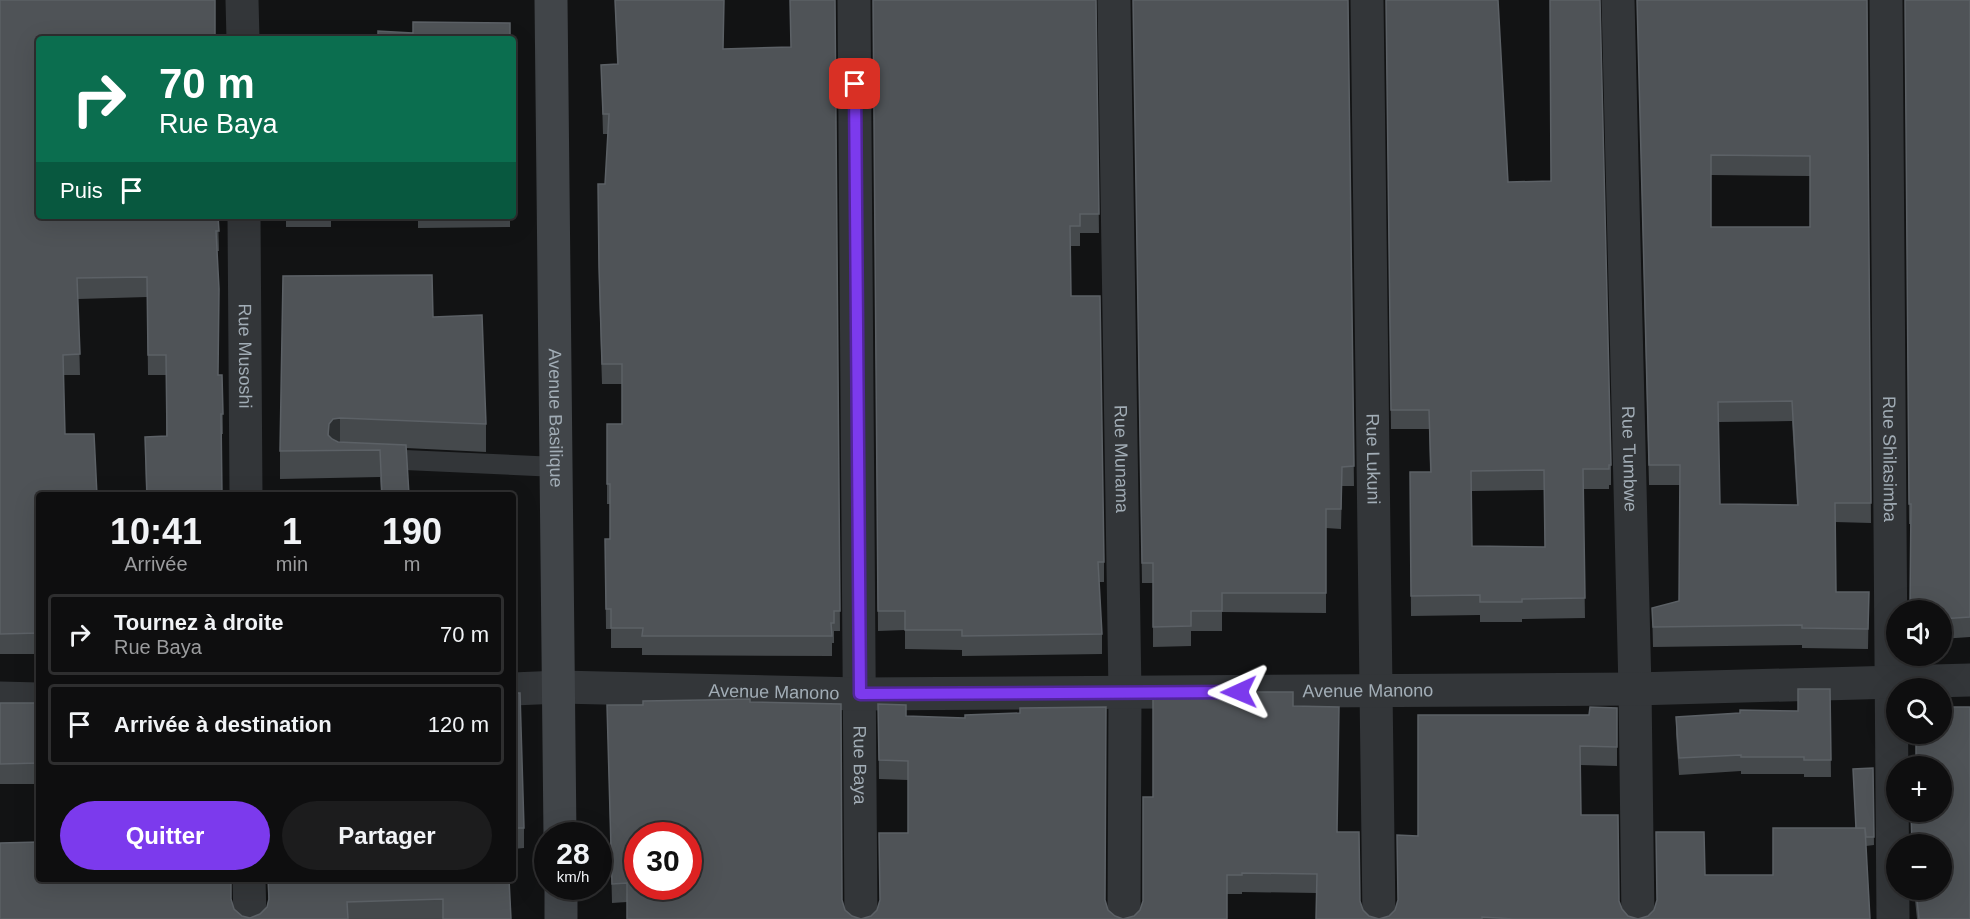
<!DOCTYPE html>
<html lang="fr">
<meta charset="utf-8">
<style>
:root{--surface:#0e0e0f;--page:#1c1c1d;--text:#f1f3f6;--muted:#9b9c9e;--line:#2e2e2f;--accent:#7c3aed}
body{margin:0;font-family:Helvetica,sans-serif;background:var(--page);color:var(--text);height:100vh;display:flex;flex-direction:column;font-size:22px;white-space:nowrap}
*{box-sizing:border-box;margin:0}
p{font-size:20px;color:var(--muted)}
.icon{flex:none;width:33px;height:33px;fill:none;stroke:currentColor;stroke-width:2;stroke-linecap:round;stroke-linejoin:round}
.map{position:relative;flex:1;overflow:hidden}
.details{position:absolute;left:36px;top:492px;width:480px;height:390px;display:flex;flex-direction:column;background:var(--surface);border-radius:6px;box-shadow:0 6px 24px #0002,0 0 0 2px var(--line)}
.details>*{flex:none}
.guide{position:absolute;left:36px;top:36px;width:480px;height:183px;border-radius:6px;box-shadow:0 6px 24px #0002,0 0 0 2px var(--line);background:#0b6e4f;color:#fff;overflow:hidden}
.fabs{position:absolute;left:1886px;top:600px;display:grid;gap:12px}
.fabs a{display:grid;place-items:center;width:66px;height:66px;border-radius:50%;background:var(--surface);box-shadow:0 6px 24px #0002,0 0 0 2px var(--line);font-size:30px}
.speed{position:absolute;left:534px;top:822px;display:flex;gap:12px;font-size:30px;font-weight:700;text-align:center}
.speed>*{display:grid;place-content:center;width:78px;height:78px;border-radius:50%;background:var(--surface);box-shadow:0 6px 24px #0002,0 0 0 2px var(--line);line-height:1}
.speed small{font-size:15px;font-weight:400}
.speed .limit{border:9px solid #d22;background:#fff;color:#111}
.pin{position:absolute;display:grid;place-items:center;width:51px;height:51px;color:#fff;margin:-26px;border-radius:12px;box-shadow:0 3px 9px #0006}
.me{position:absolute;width:66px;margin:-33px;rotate:269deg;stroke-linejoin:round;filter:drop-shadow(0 0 4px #0008)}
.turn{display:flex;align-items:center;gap:21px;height:126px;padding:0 24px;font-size:27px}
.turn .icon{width:78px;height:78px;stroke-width:2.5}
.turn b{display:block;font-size:42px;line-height:51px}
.then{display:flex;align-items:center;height:57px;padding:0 24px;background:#0003;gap:12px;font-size:22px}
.eta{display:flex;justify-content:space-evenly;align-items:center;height:102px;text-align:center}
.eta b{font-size:36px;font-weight:800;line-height:42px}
.primary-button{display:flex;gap:12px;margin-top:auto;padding:12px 24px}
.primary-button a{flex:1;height:69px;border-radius:36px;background:var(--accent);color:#fff;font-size:24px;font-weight:800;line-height:69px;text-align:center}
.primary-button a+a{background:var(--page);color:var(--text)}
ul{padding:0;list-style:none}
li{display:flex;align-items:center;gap:18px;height:81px;margin:0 12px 9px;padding:0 12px;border:3px solid var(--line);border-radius:6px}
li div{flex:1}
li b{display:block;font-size:22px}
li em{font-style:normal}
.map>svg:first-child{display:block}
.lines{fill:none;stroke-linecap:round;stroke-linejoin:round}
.lane{stroke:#333639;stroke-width:20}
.street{stroke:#333639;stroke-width:33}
.secondary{stroke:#414549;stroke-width:33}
.wall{fill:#45494c;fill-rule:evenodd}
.shaded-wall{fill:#2c2f31}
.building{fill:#4f5357;stroke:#5c6166;stroke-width:1.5;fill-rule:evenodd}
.route-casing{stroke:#51269a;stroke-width:15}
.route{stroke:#7c3aed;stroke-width:10}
.labels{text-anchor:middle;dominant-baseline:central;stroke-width:4.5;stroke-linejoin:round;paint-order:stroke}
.street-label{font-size:18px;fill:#a2adb6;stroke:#0d0e0f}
</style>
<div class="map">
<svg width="1970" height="919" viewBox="0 0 1970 919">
<rect width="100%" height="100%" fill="#121314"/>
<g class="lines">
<polyline class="lane" points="383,459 557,467"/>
<g class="street">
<polyline points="242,0 243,39"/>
<path id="s1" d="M854,0L861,919"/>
<path id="s2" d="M1114,0L1125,693L1124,919"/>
<path id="s3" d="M1367,0L1379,919"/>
<path id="s4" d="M1618,0L1635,689L1638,919"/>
<path id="s5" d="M1886,0L1893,919"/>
<path id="s6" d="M244,216L246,495"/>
<path id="s7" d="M513,689L560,687L860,694L1635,689L1970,680"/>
<polyline points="0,698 39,699"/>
<polyline points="249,879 250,919"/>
</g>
<g class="secondary">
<path id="s8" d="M551,0L560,836"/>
<polyline points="561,886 561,919"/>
</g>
</g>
<g class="wall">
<polygon points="0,0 39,39 39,216 218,216 219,251 217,251 218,375 222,375 223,434 221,434 222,495 146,495 145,437 166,436 166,375 148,375 147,297 78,299 80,375 63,375 39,495 39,654 0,654"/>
<polygon points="615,0 724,0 723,49 791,47 835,0 840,631 834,631 834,643 832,643 832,656 642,655 642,648 611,648 611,629 606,629 605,539 610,539 610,504 607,504 607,424 622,424 622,384 602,384 599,287 598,184 605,184 608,134 603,134 601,65 617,64"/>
<polygon points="873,0 1096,0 1099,233 1080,233 1080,246 1070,246 1071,296 1104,562 1104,582 1099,582 1102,634 1102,654 962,656 962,650 905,649 905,630 878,631"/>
<polygon points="1133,0 1348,0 1354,486 1342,486 1341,529 1326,528 1326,613 1222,612 1222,631 1191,631 1191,646 1153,647 1153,583 1142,583"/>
<path d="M1386,0L1508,182L1611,465V485H1609V489H1583L1585,618L1522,619V622H1480V615L1411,616L1410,472H1430L1429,429H1391ZM1544,490L1545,547L1472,546V491Z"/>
<path d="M1637,0H1867L1871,523L1835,522L1836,592H1869L1868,649L1802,648V645L1653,647L1652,608L1679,601L1680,485H1649ZM1711,175L1810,176V227H1711ZM1792,421L1797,505L1720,504L1718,422Z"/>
<polygon points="1905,0 1970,0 1970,637 1941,639 1941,610 1910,610 1911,524 1909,524"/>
<rect x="286" y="216" width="45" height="11"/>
<polygon points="418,216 510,216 510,227 418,228"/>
<polygon points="433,317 486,424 486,452 406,448 409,495 381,495 380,477 280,479 280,451"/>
<polygon points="1830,689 1831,777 1804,777 1804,774 1741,774 1741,771 1679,775 1676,734 1676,717 1798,711"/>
<polygon points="513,693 524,828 524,848 513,849"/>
<polygon points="750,702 842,900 845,910 852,916 861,919 871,916 877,910 908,833 908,780 879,779 878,704 906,716 1105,900 1108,910 1115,916 1123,919 1134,916 1140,910 1143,901 1153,797 1293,706 1338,832 1363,910 1369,916 1379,919 1389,916 1395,910 1418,836 1589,715 1617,708 1617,766 1580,765 1581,815 1619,901 1622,909 1628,916 1638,919 1648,916 1705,875 1773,875 1855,828 1873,768 1874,845 1866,846 1870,919 1316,919 1317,893 1242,892 1242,894 1227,894 1227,919 627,919 627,902 612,903 607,705"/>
<rect x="0" y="703" width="39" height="81"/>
<polygon points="1941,707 1970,707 1970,919 1917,919 1914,890 1941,890 1941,844 1911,844 1911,812 1941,812 1941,766 1911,766 1911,757 1916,757 1916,734 1941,734"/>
<polygon points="268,879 509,879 511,919 0,919 231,899 234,909 242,916 250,918 260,914 267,907 268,901"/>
</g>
<polygon class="shaded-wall" points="340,418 340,445 333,447 329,451 329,424 333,419"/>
<g class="building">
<polygon points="0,0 215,0 215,39 39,39 39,216 218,216 219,231 216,231 219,289 218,375 222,375 223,414 221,414 222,495 147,495 145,437 167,436 166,355 148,355 147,277 77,278 80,354 63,355 65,434 94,434 97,495 39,495 39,633 0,634"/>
<polygon points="615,0 724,0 723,49 791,47 790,0 835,0 840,611 834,611 834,623 831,623 832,636 642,636 643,628 611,628 611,609 606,609 605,539 610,539 610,484 607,484 607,424 622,424 622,364 602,364 599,267 598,184 605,184 609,114 603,114 601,65 618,64"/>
<polygon points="873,0 1096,0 1099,214 1080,214 1080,226 1070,226 1071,296 1100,296 1104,562 1098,562 1102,634 962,636 962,630 905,630 905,611 878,611"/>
<polygon points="1133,0 1348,0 1354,466 1342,467 1341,509 1326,509 1326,593 1222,593 1222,611 1191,611 1191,626 1153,627 1153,563 1142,563"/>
<path d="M1386,0H1498L1508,182L1551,181L1550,0H1600L1611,465H1609V469H1583L1585,598L1522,599V602H1480V595L1411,596L1410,472H1431L1429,410H1391ZM1544,470L1545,547L1472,546L1471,471Z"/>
<path d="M1637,0H1867L1871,503H1835L1836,592H1869L1868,629L1802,628V625L1653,627L1652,608L1679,601L1680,465H1649ZM1711,155L1810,156V227H1711ZM1792,401L1798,505L1720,504L1718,402Z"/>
<polygon points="1905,0 1970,0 1970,617 1941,619 1941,610 1936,610 1935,603 1910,604 1911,504 1909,504"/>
<polygon points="413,22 510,23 510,39 378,39 378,31 413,33"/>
<polygon points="432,275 433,317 482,315 486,424 340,418 333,419 329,424 328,435 332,439 338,442 406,445 409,495 382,495 380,450 280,451 283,276"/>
<polygon points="1798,689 1830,689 1831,760 1804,760 1804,757 1741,757 1741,755 1679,758 1676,717 1740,713 1740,710 1798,711"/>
<path d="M1153,692H1293V706L1339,707L1337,832H1359L1360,901L1363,910L1369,916L1379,919L1389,916L1395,910L1398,900L1397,835L1418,836V715H1589L1590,707L1617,708V747L1580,746L1581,815H1618L1619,901L1622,909L1628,916L1638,919L1648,916L1654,910L1657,900L1656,832H1704L1705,875H1773V828H1865L1870,919H1513L1482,917V919H1316L1317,874L1242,873V875H1227V919H627V883L612,884L607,705H643V701L704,700L750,699V702L841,704L842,900L845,910L852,916L861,919L871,916L877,910L880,900L879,833H908V761L879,760L878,704L906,705V716L965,718V715L1020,713V708L1106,707L1105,900L1108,910L1115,916L1123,919L1134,916L1140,910L1143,901V797H1153ZM638,836H688V886H638Z"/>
<polygon points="513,693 520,693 524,828 513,828"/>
<polygon points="0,703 39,703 39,763 0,764"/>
<polygon points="1941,707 1970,707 1970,919 1919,919 1916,890 1941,890 1941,844 1912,844 1911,812 1941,812 1941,766 1911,766 1911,757 1916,757 1916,734 1941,734"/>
<polygon points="1873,768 1874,837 1866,837 1865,828 1856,828 1853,769"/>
<polygon points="39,842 39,879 231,879 231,899 234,909 242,916 250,918 260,914 267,907 269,899 268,879 509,879 511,919 443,919 443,899 347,902 348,919 0,919 0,843"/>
</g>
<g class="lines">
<g class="route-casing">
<polyline id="route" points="855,84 860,694 1239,692"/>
</g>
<use href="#route" class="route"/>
</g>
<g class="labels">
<g class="street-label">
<text stroke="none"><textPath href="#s6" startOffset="140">Rue Musoshi</textPath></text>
<text stroke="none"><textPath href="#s8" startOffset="418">Avenue Basilique</textPath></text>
<text stroke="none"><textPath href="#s2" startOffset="459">Rue Munama</textPath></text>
<text stroke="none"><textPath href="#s3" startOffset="459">Rue Lukuni</textPath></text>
<text stroke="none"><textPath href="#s4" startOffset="459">Rue Tumbwe</textPath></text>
<text stroke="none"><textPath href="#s5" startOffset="459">Rue Shilasimba</textPath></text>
<text stroke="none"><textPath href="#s7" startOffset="855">Avenue Manono</textPath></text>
<text stroke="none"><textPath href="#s7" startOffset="261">Avenue Manono</textPath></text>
<text stroke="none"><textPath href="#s1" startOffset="765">Rue Baya</textPath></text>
</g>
</g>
</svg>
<div class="fabs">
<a><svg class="icon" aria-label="sound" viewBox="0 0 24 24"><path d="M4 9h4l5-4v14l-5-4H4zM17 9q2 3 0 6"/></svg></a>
<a><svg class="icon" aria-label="search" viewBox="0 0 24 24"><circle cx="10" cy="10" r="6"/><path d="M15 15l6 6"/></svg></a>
<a>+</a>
<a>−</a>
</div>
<div class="speed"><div>28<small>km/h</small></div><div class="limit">30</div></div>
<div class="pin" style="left:855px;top:84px;background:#d93025"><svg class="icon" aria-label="arrive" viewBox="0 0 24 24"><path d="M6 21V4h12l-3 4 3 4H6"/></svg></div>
<svg class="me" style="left:1239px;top:692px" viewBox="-20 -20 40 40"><path d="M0-17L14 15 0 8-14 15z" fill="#7c3aed" stroke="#fff" stroke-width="4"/></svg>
<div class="guide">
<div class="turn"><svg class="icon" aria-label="right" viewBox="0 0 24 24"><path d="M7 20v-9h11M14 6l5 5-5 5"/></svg><div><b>70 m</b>Rue Baya</div></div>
<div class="then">Puis<svg class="icon" aria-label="arrive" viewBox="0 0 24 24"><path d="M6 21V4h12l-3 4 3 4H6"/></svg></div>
</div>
<section class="details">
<div class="eta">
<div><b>10:41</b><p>Arrivée</p></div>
<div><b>1</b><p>min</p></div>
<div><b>190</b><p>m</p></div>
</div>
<ul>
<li><svg class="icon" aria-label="right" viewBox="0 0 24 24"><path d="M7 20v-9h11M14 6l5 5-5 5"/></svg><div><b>Tournez à droite</b><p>Rue Baya</p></div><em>70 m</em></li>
<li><svg class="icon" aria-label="arrive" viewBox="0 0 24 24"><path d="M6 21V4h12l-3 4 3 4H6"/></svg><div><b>Arrivée à destination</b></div><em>120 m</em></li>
</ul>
<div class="primary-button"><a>Quitter</a><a>Partager</a></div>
</section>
</div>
